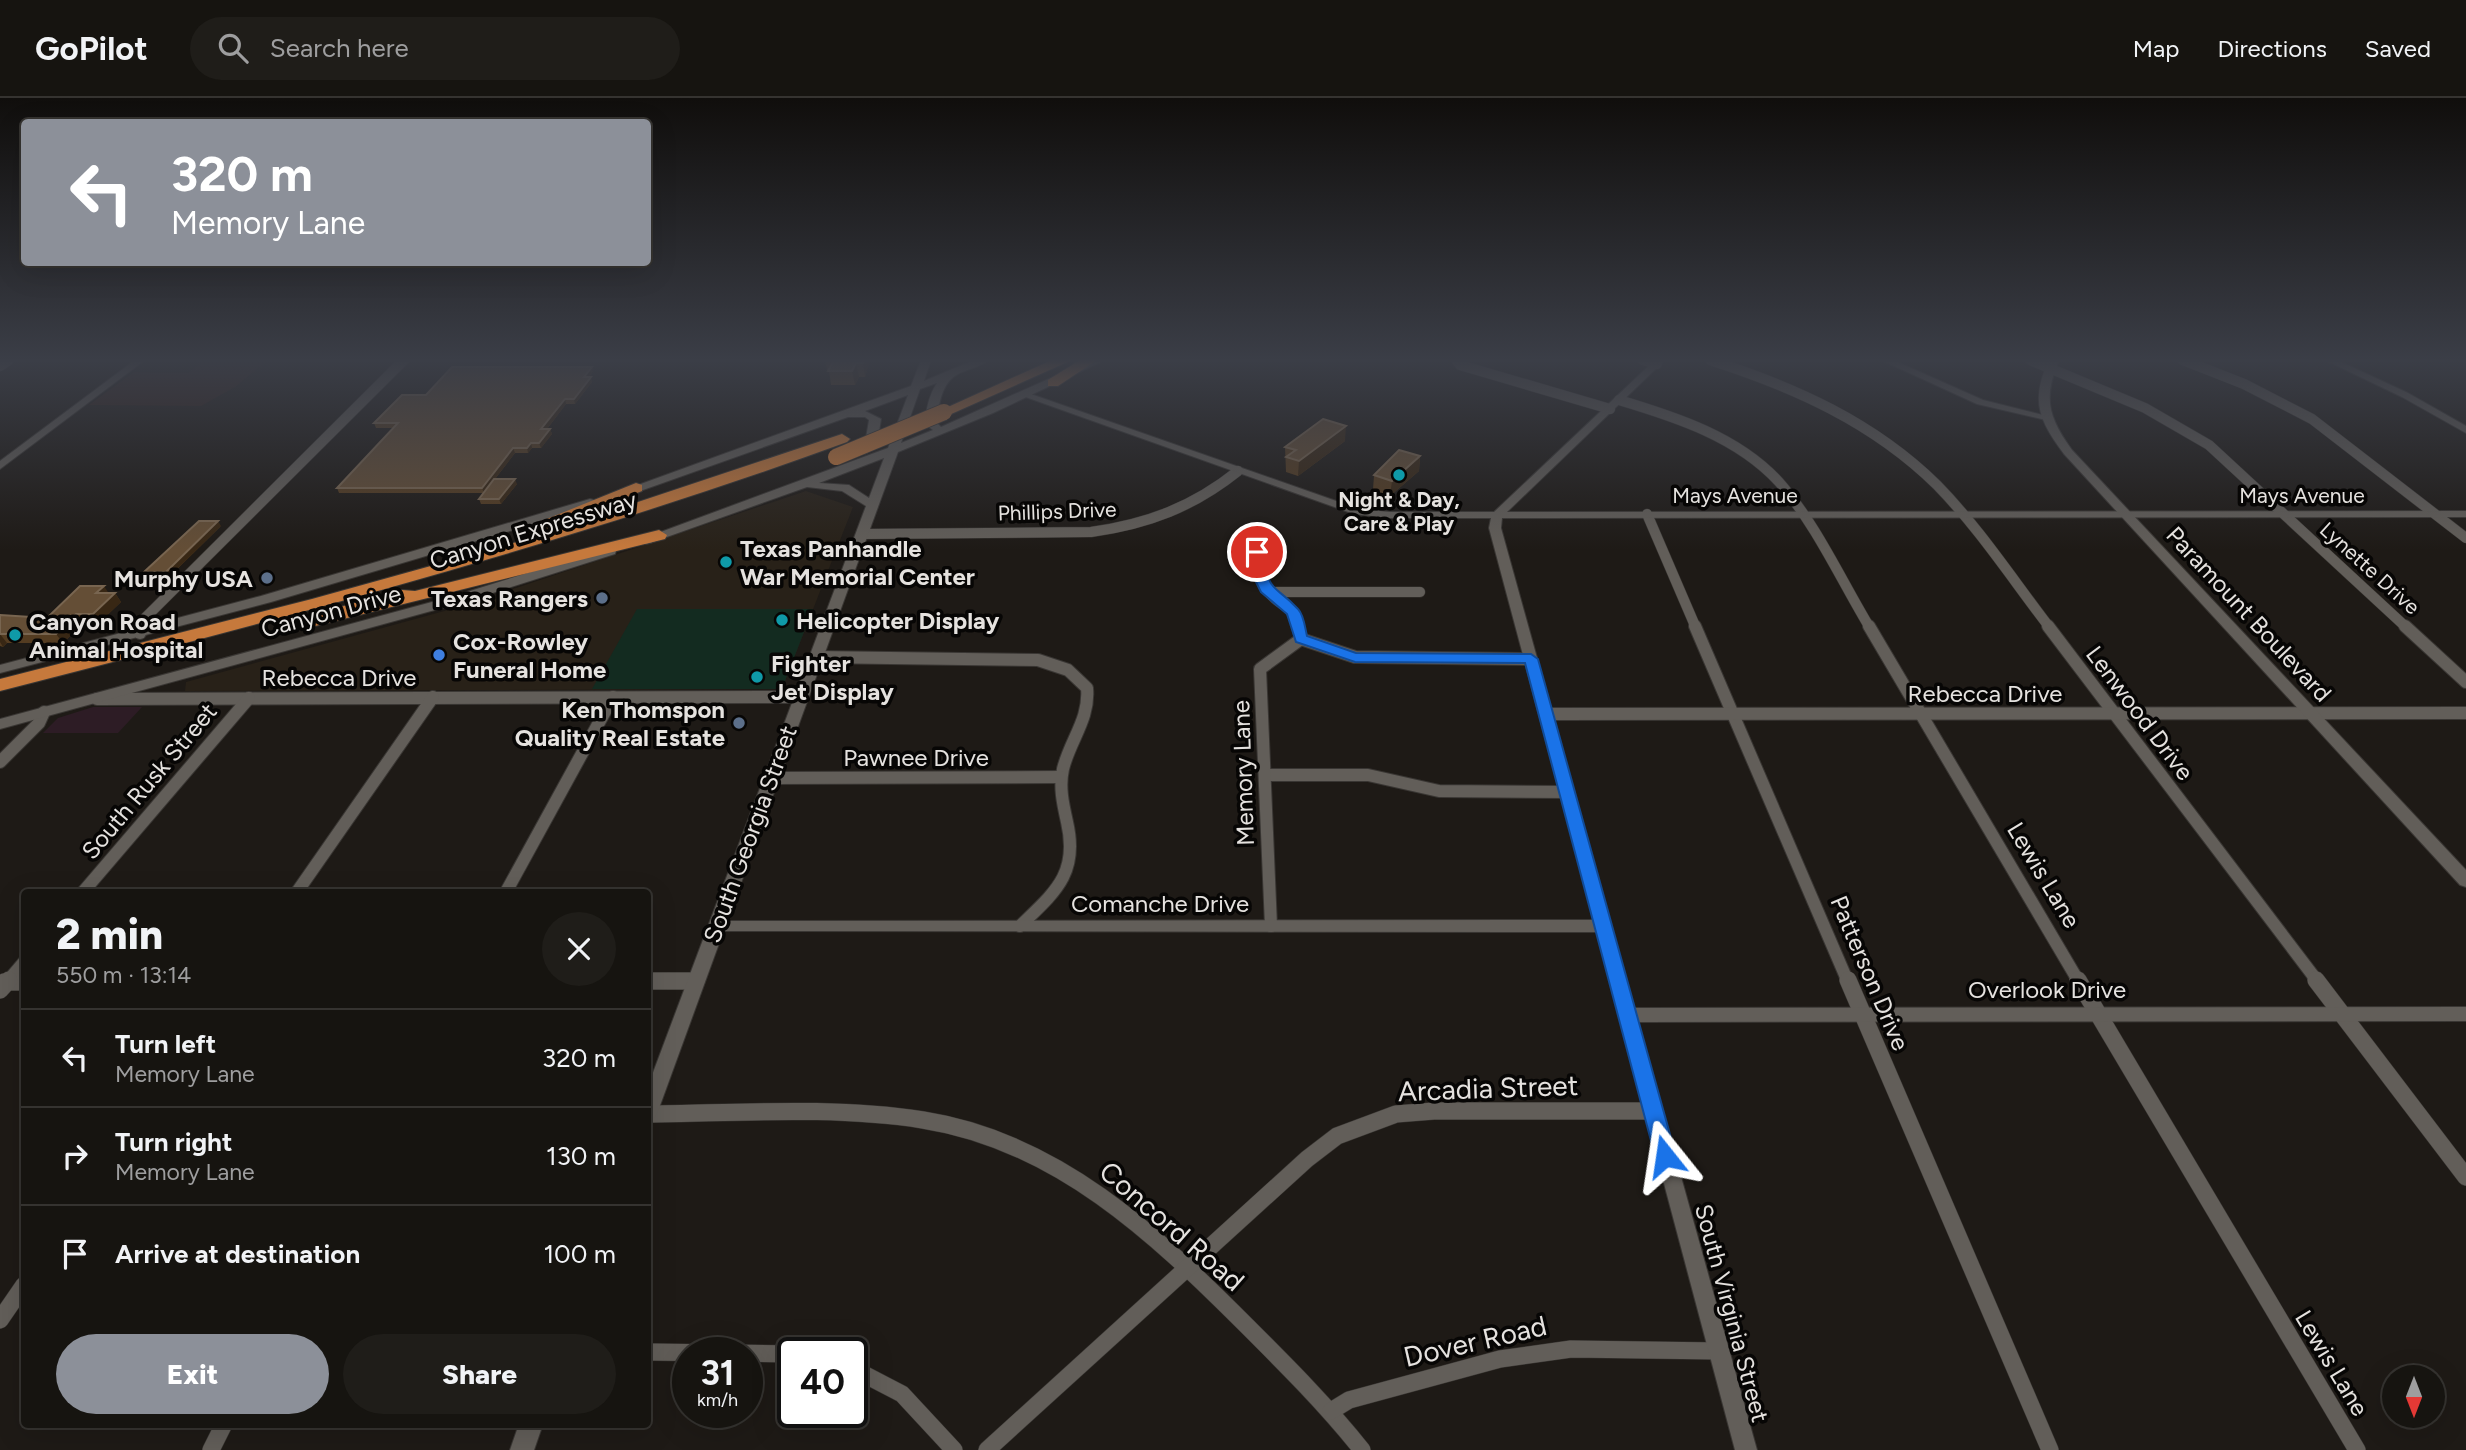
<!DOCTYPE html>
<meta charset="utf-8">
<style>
:root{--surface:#161410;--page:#1f1d19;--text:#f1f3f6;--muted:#9e9e9f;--line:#353330;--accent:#8c9099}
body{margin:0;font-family:Figtree,sans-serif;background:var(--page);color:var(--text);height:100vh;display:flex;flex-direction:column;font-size:26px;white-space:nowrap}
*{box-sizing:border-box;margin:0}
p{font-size:23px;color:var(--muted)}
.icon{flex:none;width:38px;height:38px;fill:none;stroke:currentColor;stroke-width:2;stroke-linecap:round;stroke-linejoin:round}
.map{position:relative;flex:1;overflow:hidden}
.side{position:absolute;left:21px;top:791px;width:630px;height:539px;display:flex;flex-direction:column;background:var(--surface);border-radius:7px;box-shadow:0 7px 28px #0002,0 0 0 2px var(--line)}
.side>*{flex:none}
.guide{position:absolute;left:21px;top:21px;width:630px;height:147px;border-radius:7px;box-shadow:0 7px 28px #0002,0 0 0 2px var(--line);background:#8c9099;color:#fff;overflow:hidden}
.needle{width:46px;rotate:180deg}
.buttons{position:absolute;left:2382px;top:1267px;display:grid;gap:14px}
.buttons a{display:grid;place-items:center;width:63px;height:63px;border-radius:50%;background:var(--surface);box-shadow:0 7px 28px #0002,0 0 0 2px var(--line);font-size:35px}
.speed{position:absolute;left:672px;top:1239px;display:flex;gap:14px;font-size:35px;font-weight:700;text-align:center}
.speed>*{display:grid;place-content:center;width:91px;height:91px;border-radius:50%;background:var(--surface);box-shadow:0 7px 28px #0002,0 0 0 2px var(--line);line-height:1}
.speed small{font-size:18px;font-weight:400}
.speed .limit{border:4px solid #111;border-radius:10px;background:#fff;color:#111}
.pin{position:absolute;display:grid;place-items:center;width:60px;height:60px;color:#fff;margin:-30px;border:4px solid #fff;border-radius:50%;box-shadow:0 2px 7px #0007}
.me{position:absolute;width:77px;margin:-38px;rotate:345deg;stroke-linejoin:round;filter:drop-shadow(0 0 5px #0008)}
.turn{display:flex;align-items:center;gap:24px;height:147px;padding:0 35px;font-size:32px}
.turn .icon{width:91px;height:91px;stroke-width:2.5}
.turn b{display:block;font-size:49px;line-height:60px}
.round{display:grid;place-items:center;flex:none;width:74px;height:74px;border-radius:37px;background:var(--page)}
.overview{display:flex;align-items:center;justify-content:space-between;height:119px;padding:0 35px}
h1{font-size:42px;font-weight:800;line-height:52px}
.cta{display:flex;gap:14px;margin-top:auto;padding:14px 35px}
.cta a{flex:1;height:80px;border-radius:42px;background:var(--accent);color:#fff;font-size:28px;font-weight:800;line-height:80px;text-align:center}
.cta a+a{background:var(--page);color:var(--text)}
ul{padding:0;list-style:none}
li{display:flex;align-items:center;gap:21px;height:98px;padding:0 35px;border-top:2px solid var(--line)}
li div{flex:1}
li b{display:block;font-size:26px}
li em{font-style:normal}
header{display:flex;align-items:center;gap:42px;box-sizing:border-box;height:98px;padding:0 35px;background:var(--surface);border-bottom:2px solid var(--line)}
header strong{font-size:33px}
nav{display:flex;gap:38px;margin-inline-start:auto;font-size:24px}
.search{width:490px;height:63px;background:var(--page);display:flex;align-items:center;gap:18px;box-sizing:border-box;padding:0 24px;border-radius:38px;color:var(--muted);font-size:26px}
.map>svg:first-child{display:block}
.built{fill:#282118}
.industrial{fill:#2d1c25}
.education{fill:#2f1d18}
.green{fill:#132b20}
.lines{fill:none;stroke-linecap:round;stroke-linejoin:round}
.minor-far2-casing{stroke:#393633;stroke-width:11}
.minor-far1-casing{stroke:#393633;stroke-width:14}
.minor-casing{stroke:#393633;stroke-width:18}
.tertiary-casing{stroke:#393633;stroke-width:2}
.secondary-casing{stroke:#393633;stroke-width:2}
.motorway-casing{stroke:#393633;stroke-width:2}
.minor-far2{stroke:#625e59;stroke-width:10}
.minor-far1{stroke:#625e59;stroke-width:12}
.minor{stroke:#625e59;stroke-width:17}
.tertiary{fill:#625e59;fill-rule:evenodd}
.secondary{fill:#625e59;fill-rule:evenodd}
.motorway{fill:#c6793c;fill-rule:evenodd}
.motorway-bridge-casing{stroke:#393633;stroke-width:18;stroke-linecap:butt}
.motorway-bridge{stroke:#c6793c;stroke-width:16}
.wall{fill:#543c21}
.shaded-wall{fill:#382714}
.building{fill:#644e36;stroke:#786550;stroke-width:2}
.route{fill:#1a73e8;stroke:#114b97;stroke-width:2}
.culture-dot{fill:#0f9aa8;stroke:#070605;stroke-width:2.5}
.service-dot{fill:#5c6f8a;stroke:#070605;stroke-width:2.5}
.shop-dot{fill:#3f7fe0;stroke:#070605;stroke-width:2.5}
.labels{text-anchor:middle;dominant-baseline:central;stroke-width:7;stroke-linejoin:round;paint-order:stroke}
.far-street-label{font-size:21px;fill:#e5e2df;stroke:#070605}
.far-poi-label{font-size:21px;font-weight:bold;fill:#e5e2df;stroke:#070605}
.street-label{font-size:24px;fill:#e5e2df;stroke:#070605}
.poi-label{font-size:24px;font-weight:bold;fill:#e5e2df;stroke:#070605;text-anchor:start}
.near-street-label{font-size:28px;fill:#e5e2df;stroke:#070605}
</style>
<header>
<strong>GoPilot</strong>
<div class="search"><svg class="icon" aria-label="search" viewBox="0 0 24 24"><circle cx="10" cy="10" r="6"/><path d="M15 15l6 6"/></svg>Search here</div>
<nav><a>Map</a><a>Directions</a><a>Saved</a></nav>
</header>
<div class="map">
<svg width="2466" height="1352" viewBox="0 0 2466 1352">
<rect width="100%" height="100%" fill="#1e1a16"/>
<polygon class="built" points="806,393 853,409 783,588 775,591 185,593 186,584 510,495 513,491"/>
<polygon class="industrial" points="93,609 142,609 118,635 43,635 58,620"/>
<polygon class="education" points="204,262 268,262 235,289 201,308 89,307 134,274 188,275"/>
<polygon class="green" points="637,511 813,511 783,588 775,591 592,591"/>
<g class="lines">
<g class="minor-far2-casing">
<g id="minor-far2">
<polyline points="1456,262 1460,267 1610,311"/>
<polyline points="1643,262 1657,266"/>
<path d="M1710,262C1794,289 1873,324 1937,387C1979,430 2013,482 2050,530"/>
<polyline points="2030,262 2145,310 2209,347 2407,530"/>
<polyline points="2183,262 2244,286 2312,321 2466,440"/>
<polyline points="0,268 9,262"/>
<path d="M1619,302C1676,319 1738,339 1779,384C1816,426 1841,482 1870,530"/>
<polyline points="1647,416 1696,530"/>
<path d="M862,436L1091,434C1148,426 1193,409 1238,373"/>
<path d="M1257,454C1259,467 1259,481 1267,492C1279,510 1291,503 1298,530"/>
<polyline points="1268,494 1420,494"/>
<polyline points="139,530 144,521 404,262"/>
</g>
</g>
<g class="minor-far1-casing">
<g id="minor-far1">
<polyline points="140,528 140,535"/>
<polyline points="1298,528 1301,541"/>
<polyline points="1695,528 1848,884"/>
<polyline points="1869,528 2079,884"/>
<polyline points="2048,528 2318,884"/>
<polyline points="2405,528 2466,584"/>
<path d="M816,559L1038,562L1068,572L1087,590C1090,621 1070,642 1063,671C1059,689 1063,706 1067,724C1079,776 1055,794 1020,828"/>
<polyline points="97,601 801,599"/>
<polyline points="1546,616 2466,615"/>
<polyline points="0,664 39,625 44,614"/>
<polyline points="1265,677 1368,677 1439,693 1567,694"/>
<polyline points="771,680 1061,679"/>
<polyline points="83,794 249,600"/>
<polyline points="297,794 433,599"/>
<polyline points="506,794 613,599"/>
<polyline points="1271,828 1260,571 1301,541 1355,559 1531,561"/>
<polyline points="648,883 696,883"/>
<polyline points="7,884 24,864"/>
</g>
</g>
<g class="minor-casing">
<g id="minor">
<polyline points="1848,882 2050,1352"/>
<polyline points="2078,882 2357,1352"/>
<polyline points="2316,882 2466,1079"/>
<polyline points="648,883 696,883"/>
<polyline points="4,884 24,884"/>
<polyline points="0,892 9,882"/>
<path d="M648,1016C739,1015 833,1008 923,1022C1057,1043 1155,1136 1247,1228C1287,1268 1327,1308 1362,1352"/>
<polyline points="0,1222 24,1187"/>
<polyline points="648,1254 793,1256"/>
<polyline points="852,1270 902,1296 954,1352"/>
<polyline points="1331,1313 1349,1302 1500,1261 1571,1251 1719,1253"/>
<polyline points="211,1352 224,1326"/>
<polyline points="987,1352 1307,1061 1337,1038 1396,1016 1434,1013 1653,1013"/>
</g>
</g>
<g class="tertiary-casing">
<g id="tertiary">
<polygon points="135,262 145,262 0,371 0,363"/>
<polygon points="1655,262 1665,262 1507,414 2466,413 2466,419 1502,420 1501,430 1634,910 2466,909 2466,923 1638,924 1757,1352 1735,1352 1597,834 710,833 708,829 710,825 716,823 1594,822 1489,430 1491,420 1390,420 1354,416 1020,297 1028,295 1359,411 1390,414 1494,414"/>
<polygon points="1881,262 1893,262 1983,302 2051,319 2046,322 1977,306"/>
<polygon points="2325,262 2337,262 2408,295 2466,328 2466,335 2402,299"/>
</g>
</g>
<g class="secondary-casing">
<g id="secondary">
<path d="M921,262H931L924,283L974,262H989C980,269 968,271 958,276C942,284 938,307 937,325L941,329L1091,262H1105L993,315L898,354L658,1013L655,1019L648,1021V988L866,408L842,393L807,389L650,445L645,446L639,442L888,350L908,297L865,313L881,321L878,340L867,355L863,356L857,353L866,340L869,322L865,319H848L626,398H618L616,395L911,288ZM937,285C929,297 926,311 925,326L933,332L901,345L920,291ZM884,360L869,400L849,387L819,385Z"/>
<path d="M2049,262H2059C2043,300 2048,319 2072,352L2466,772V789L2460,787L2064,356C2039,322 2030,303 2049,262Z"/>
<polygon points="590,401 594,402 594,408 271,504 0,575 0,567 261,498"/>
<polygon points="610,449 616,453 615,456 464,504 0,631 0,621 454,498"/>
<polygon points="519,1326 543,1326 534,1352 510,1352"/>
</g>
</g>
<g class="motorway-casing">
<g id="motorway">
<polygon points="1052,262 1072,262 949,317 944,318 937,314"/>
<polygon points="1080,262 1097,262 1058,288 1048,288 1048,282"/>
<path d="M842,336L850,341L847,344C570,445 286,520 0,593V581L312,501L524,442Z"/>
<polygon points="636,385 642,387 642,393 536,435 530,436 522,431"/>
<polygon points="659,432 667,437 665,441 311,529 302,523 304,519 402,492 415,493"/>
</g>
</g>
<use href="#minor-far2" class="minor-far2"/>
<use href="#minor-far1" class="minor-far1"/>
<use href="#minor" class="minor"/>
<use href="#tertiary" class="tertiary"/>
<use href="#secondary" class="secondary"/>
<use href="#motorway" class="motorway"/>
<g class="motorway-bridge-casing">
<polyline id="motorway-bridge" points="836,359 944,314"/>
</g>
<use href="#motorway-bridge" class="motorway-bridge"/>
</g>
<g class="wall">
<polygon points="825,262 870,262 865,279 859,279 855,287 831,287 829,272 827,272"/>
<polygon points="593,273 589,279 592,284 575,306 566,306 547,331 550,331 552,336 541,350 532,350 528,355 515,355 495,381 517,386 501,406 481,406 479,401 483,395 339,395 337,390 394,330 376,330 374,325 426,297"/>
<polygon points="1345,343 1298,378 1286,374 1285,349"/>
<polygon points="1420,358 1419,373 1390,398 1373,392 1374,377"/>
<polygon points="221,428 169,479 148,479 144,474"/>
<polygon points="108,495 115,495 121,504 99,525 83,525 63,545 7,545 3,549 0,548 0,517 47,520"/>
</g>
<g class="shaded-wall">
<polygon points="864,262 870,262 865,279 863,265"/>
<polygon points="856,265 859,279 855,287 852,273"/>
<polygon points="592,269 593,273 585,284 584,279"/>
<polygon points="591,279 592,284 575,306 574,301"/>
<polygon points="565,301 566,306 543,336 541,331"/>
<polygon points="1346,328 1345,343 1298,378 1299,363"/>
<polygon points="550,331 552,336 541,350 539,345"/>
<polygon points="531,345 532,350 528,355 527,350"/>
<polygon points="513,350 515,355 484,395 482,390"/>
<polygon points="1420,358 1419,373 1390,398 1392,383"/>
<polygon points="515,381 517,386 501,406 499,401"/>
<polygon points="218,423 221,428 169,479 166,474"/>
<polygon points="104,488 110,497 96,495"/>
<polygon points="115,495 121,504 99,525 93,516"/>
<polygon points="76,516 83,525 63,545 56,536"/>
<polygon points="0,536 7,545 3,549 0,544"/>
</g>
<g class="building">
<polygon points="834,262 864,262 863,265 856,265 852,273 828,273"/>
<polygon points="452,269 592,269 584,279 591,279 574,301 565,301 541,331 550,331 539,345 531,345 527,350 513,350 482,390 337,390 398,325 374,325 402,297 426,297"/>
<polygon points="1323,321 1346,328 1299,363 1286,359 1296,352 1285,349"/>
<polygon points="1399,352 1420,358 1392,383 1374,377"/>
<polygon points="494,381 515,381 499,401 479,401"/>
<polygon points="199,423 218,423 166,474 144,474"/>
<polygon points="80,488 104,488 96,495 115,495 93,516 76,516 56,536 0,536 0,517 47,520"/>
</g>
<linearGradient id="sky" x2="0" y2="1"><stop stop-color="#100e0c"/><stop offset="0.58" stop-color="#3b3e47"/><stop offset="1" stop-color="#3b3e47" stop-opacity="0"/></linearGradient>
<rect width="2466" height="452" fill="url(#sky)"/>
<path class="route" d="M1257,450L1264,454C1269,498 1273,484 1298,511C1304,517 1305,530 1307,538L1356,555L1531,556L1538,561L1676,1058L1673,1065L1665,1068L1658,1065L1655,1058L1525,565L1355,564L1296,544L1287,516L1261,494L1253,478L1251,454Z"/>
<g class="culture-dot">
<circle cx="1399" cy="377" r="7"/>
<circle cx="726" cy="464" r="7"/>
<circle cx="782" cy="522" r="7"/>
<circle cx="15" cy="537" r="7"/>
<circle cx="757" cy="579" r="7"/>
</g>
<g class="service-dot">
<circle cx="267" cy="480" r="7"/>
<circle cx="602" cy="500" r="7"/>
<circle cx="739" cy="625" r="7"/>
</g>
<circle class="shop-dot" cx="439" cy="557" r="7"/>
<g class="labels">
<g class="far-street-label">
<text x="1735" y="397">Mays Avenue</text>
<text x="2302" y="397">Mays Avenue</text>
<text transform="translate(1057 413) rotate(-2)">Phillips Drive</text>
<text transform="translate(2370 470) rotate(42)">Lynette Drive</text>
</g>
<g class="far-poi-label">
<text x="1399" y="401">Night &amp; Day,<tspan x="1399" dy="24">Care &amp; Play</tspan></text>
</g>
<g class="street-label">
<text transform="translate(533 432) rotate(-17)">Canyon Expressway</text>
<text transform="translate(331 513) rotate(-15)">Canyon Drive</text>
<text transform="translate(2249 516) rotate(47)">Paramount Boulevard</text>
<text x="339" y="579">Rebecca Drive</text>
<text x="1985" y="595">Rebecca Drive</text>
<text transform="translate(2140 615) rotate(53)">Lenwood Drive</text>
<text x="916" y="659">Pawnee Drive</text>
<text transform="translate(1243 675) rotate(-92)">Memory Lane</text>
<text transform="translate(149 683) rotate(-50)">South Rusk Street</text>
<text transform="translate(750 736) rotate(-70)">South Georgia Street</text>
<text transform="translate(2044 777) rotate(59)">Lewis Lane</text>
<text x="1160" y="805">Comanche Drive</text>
<text transform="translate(1870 875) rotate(67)">Patterson Drive</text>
<text x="2047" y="891">Overlook Drive</text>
<text transform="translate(1732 1215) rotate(75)">South Virginia Street</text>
<text transform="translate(2332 1265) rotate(59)">Lewis Lane</text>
</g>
<g class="poi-label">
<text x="740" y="450">Texas Panhandle<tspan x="740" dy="28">War Memorial Center</tspan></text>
<text x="253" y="480" text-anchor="end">Murphy USA</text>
<text x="588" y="500" text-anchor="end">Texas Rangers</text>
<text x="796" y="522">Helicopter Display</text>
<text x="29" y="523">Canyon Road<tspan x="29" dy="28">Animal Hospital</tspan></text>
<text x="453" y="543">Cox-Rowley<tspan x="453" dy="28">Funeral Home</tspan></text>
<text x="771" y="565">Fighter<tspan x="771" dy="28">Jet Display</tspan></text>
<text x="725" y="611" text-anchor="end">Ken Thomspon<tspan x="725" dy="28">Quality Real Estate</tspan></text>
</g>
<g class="near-street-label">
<text transform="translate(1488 990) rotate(-2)">Arcadia Street</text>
<text transform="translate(1172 1128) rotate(41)">Concord Road</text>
<text transform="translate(1475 1243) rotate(-13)">Dover Road</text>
</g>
</g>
</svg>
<div class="buttons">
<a><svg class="needle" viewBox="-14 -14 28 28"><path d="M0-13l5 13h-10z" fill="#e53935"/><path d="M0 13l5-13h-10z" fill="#9e9e9f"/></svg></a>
</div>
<div class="speed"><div>31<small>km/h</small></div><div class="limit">40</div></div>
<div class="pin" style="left:1257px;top:454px;background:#d93025"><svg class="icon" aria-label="arrive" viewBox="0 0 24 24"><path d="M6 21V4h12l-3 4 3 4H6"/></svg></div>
<svg class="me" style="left:1665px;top:1058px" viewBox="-20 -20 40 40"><path d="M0-17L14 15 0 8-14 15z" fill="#1a73e8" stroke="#fff" stroke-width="4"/></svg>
<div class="guide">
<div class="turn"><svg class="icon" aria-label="left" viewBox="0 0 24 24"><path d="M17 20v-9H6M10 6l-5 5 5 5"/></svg><div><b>320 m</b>Memory Lane</div></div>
</div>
<section class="side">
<div class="overview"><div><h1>2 min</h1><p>550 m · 13:14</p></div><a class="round"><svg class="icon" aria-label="close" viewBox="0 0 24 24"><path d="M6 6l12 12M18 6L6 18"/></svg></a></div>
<ul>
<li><svg class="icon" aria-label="left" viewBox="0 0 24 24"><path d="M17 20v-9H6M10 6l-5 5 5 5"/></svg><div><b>Turn left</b><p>Memory Lane</p></div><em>320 m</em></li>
<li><svg class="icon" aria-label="right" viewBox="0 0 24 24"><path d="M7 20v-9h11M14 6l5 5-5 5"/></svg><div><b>Turn right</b><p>Memory Lane</p></div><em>130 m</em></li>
<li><svg class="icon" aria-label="arrive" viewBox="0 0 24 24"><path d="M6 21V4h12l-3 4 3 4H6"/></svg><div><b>Arrive at destination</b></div><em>100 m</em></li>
</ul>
<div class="cta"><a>Exit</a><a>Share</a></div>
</section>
</div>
